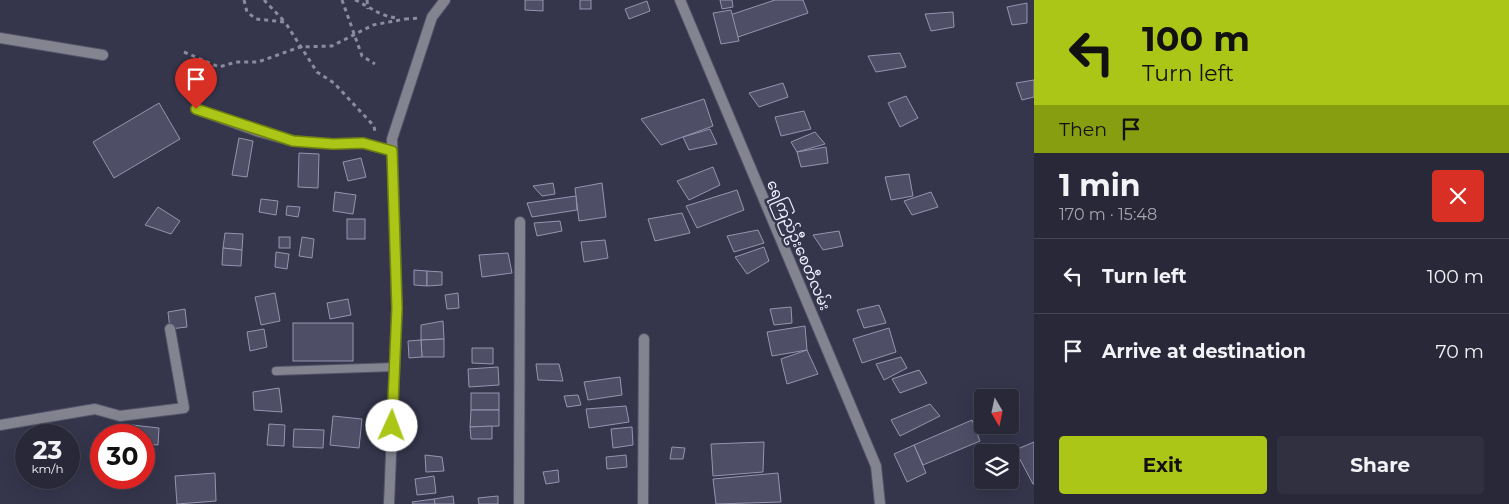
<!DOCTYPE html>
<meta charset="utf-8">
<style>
:root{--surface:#282839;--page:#303041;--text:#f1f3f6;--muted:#a5a6ae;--line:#444453;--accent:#abc616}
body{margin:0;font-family:Montserrat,"Noto Sans Myanmar",sans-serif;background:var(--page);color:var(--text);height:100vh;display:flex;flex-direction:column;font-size:19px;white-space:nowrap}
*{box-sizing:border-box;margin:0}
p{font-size:16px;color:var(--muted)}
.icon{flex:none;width:28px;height:28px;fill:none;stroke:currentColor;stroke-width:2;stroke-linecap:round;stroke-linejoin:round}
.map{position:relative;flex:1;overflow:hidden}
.side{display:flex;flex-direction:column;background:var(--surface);width:475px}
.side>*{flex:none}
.banner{background:#abc616;color:#111;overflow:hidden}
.needle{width:32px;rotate:171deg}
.fabs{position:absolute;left:974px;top:389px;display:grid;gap:10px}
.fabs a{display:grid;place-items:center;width:45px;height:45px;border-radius:5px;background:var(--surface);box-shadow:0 5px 20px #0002,0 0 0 1px var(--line);font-size:25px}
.speed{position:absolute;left:15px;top:424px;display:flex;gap:10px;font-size:25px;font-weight:700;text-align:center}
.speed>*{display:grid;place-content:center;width:65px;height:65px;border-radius:50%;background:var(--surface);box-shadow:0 5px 20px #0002,0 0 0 1px var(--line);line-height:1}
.speed small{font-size:12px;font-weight:400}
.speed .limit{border:8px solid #d22;background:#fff;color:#111}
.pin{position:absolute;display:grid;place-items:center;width:42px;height:42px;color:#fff;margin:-51px -21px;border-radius:50% 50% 50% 0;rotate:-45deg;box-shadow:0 0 5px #0007}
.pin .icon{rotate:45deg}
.me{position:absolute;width:55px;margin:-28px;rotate:2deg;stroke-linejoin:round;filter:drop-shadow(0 0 4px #0008)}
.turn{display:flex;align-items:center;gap:18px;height:105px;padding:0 25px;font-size:22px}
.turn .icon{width:65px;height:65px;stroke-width:2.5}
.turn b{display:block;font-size:35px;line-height:42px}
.then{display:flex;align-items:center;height:48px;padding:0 25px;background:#0003;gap:10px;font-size:19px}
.round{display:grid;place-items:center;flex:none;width:52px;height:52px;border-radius:5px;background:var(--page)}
.summary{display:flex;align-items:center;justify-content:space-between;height:85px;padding:0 25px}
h1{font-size:30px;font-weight:700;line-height:38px}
.action{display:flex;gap:10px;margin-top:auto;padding:10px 25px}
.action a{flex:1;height:58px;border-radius:5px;background:var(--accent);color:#111;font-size:20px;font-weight:700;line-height:58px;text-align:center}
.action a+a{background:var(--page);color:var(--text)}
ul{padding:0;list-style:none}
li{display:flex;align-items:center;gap:15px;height:75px;padding:0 25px;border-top:1px solid var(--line)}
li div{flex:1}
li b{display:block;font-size:19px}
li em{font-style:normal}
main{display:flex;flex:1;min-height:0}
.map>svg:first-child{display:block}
.building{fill:#4e4e67;stroke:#9595b1}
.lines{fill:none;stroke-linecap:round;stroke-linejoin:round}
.service-casing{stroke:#535369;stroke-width:10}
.minor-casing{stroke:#535369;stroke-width:12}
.path{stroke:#8c8c9f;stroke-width:3;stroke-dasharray:4 4;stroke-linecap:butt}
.service{stroke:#848490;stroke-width:8}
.minor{stroke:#848490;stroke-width:10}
.route-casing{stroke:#6f810e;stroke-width:12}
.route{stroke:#abc616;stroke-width:9}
.labels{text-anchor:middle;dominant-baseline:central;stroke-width:5;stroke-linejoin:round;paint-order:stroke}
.street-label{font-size:15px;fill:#f0f0ff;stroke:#35354c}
</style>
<main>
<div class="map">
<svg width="1034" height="504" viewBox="0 0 1034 504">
<rect width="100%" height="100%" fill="#35354c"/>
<g class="building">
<polygon points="525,0 543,0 543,11 525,10"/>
<rect x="580" y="0" width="11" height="9"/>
<polygon points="720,0 732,0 733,7 722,9"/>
<polygon points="775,0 803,0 808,13 738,37 730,15"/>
<polygon points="647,1 650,11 629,19 625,9"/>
<polygon points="1027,3 1027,23 1012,25 1007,7"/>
<polygon points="731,10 739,41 721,44 713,13"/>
<polygon points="953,12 954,27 931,31 925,14"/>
<polygon points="900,53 906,67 876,72 868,56"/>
<polygon points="1034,80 1034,97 1022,100 1016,83"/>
<polygon points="783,83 788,97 759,107 749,93"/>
<polygon points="906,96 918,118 900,127 888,103"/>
<polygon points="704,99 713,126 661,145 641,119"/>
<polygon points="159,103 180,139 114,178 93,142"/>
<polygon points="804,111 811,129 781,136 775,117"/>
<polygon points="710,129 717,144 689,150 683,137"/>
<polygon points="815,132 825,144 797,152 791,142"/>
<polygon points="239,138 253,141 247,177 232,175"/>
<polygon points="826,147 828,163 801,167 797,152"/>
<polygon points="299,153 319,154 318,188 298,187"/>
<polygon points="361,158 366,177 348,181 343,162"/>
<polygon points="713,167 720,185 689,200 677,181"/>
<polygon points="909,174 913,196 891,200 885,177"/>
<polygon points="553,183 555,194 542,196 533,186"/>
<polygon points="602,183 606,217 579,221 575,188"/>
<polygon points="737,190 744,210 697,228 686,206"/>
<polygon points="335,192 356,195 353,214 333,211"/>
<polygon points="931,192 938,207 912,215 904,201"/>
<polygon points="576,196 577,210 532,217 527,203"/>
<polygon points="261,199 278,201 276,215 259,212"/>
<polygon points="287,206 300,207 298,217 286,215"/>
<polygon points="158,207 180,221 171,234 145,225"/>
<polygon points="682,213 690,233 655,241 648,219"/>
<rect x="347" y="219" width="18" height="20"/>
<polygon points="560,221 562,231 537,236 534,223"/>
<polygon points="758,230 764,243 734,252 727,236"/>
<polygon points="839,231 843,246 823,250 813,235"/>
<polygon points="225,233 243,234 242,250 223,248"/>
<rect x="279" y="237" width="11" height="11"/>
<polygon points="302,237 314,239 312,258 299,256"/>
<polygon points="605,240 608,258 584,262 581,242"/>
<polygon points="764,247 769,261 747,274 735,257"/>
<polygon points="223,248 242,250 241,266 222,265"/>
<polygon points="276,252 289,254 287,269 275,267"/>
<polygon points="508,253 512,273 482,277 479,255"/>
<polygon points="414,270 427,271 427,286 414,285"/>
<polygon points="427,271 442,272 442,285 427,286"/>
<polygon points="275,293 280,321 261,325 255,297"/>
<polygon points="458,293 459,308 447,309 445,295"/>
<polygon points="348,299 351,315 330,319 327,303"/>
<polygon points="879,305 886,323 864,328 857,310"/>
<polygon points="791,307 792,323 774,325 770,309"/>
<polygon points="185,309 187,327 170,329 168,312"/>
<polygon points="443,321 444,339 421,340 421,325"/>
<rect x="293" y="323" width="60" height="38"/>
<polygon points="805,326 807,350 772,356 767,332"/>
<polygon points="889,328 896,352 862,363 853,339"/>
<polygon points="264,329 267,347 250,351 247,332"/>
<polygon points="444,339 444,357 422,357 421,340"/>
<polygon points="421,340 422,357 409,358 408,341"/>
<polygon points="472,348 493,348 493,364 472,363"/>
<polygon points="807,350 818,374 787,384 781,359"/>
<polygon points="901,357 907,368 884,380 876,364"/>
<polygon points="536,364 559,364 563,381 538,380"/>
<polygon points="498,367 499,385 469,387 468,369"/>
<polygon points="919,370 927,383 900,393 892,379"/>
<polygon points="620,377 622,395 588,400 584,382"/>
<polygon points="279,388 282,412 254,410 253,392"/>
<rect x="471" y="393" width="28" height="17"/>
<polygon points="578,395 581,405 567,407 564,396"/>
<polygon points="930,404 940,416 900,436 891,420"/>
<polygon points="626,406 629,422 589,428 586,409"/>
<polygon points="471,410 499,410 499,426 470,427"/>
<polygon points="333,416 362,419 359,448 330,445"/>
<polygon points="972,420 980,441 923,465 914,445"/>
<polygon points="269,424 285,425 284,446 267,445"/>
<polygon points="132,425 159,428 158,445 144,444 144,435 132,435"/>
<polygon points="492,426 492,439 471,439 470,427"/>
<polygon points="632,427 633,445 613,448 611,429"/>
<polygon points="294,429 324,430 323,448 293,447"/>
<polygon points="764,442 763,472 713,476 711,444"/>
<polygon points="1034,442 1034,484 1033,484 1015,450"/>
<polygon points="914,445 926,473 907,482 894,454"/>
<polygon points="672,447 685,448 683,459 670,459"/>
<polygon points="425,455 442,457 444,471 426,472"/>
<polygon points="626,455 627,467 607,469 606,457"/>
<polygon points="558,470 559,482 546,484 543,472"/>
<polygon points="215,473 216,501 177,504 175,476"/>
<polygon points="778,473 781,502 716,504 713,479"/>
<polygon points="434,476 436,493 417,495 415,479"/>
<polygon points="453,496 454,504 435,504 434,499"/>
<polygon points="498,496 498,504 479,504 478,498"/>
<polygon points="434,499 435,504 413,504 412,502"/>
</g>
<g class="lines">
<g class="service-casing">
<polyline id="service" points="276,371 395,367"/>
</g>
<g class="minor-casing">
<g id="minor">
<polyline points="680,0 876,466 880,504"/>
<polyline points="0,38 103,55"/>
<polyline points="196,109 260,132 293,141 333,144 363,143 392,151"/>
<polyline points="0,425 95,409 120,416 184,408 170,329"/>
<polyline points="389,504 397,308 392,139 432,17 445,0"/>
<polyline points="519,504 520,222"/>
<polyline points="643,504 644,339"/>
</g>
</g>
<g class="path">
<polyline points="244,0 247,12 256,19 285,22 317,72 334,83 374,126 375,132"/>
<polyline points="264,0 285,22"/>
<polyline points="342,0 362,56 375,64"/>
<path d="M355,0C371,7 380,17 399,18"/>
<polyline points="367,0 368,9"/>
<polyline points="405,19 419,18"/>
<polyline points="184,52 219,67 236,62 258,62 300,47 332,46 373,25 405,19"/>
</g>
<use href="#service" class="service"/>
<use href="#minor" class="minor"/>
</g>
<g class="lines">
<g class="route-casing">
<polyline id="route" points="196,109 293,141 333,144 363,143 392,151 397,308 392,426"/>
</g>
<use href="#route" class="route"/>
</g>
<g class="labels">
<g class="street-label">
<text transform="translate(799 245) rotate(67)">ရေကြည်ဦးစေတီလမ်း</text>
</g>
</g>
</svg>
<div class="fabs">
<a><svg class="needle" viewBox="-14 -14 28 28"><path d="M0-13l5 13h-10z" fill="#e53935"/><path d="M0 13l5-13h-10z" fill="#a5a6ae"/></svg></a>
<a><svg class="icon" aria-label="layers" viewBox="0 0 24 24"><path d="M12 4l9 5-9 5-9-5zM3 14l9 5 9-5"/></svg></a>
</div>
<div class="speed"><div>23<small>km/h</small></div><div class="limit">30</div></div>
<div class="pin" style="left:196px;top:109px;background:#d93025"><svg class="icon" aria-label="arrive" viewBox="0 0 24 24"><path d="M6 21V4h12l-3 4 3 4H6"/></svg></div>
<svg class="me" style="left:392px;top:426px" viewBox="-20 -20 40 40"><circle r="19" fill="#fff"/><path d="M0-13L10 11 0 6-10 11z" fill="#abc616"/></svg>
</div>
<section class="side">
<div class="banner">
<div class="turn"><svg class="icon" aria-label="left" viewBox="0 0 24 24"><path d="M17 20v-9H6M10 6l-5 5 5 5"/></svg><div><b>100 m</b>Turn left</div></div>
<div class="then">Then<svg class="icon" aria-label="arrive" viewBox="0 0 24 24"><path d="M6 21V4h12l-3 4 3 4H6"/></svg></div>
</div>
<div class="summary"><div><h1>1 min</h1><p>170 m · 15:48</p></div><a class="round" style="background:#d93025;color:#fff"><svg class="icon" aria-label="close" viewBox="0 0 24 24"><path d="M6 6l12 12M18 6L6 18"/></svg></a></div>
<ul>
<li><svg class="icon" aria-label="left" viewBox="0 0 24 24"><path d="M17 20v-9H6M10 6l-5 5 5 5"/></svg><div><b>Turn left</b></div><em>100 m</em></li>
<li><svg class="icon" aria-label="arrive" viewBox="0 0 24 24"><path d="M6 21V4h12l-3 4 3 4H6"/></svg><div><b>Arrive at destination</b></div><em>70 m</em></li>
</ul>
<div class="action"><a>Exit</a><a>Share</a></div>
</section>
</main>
